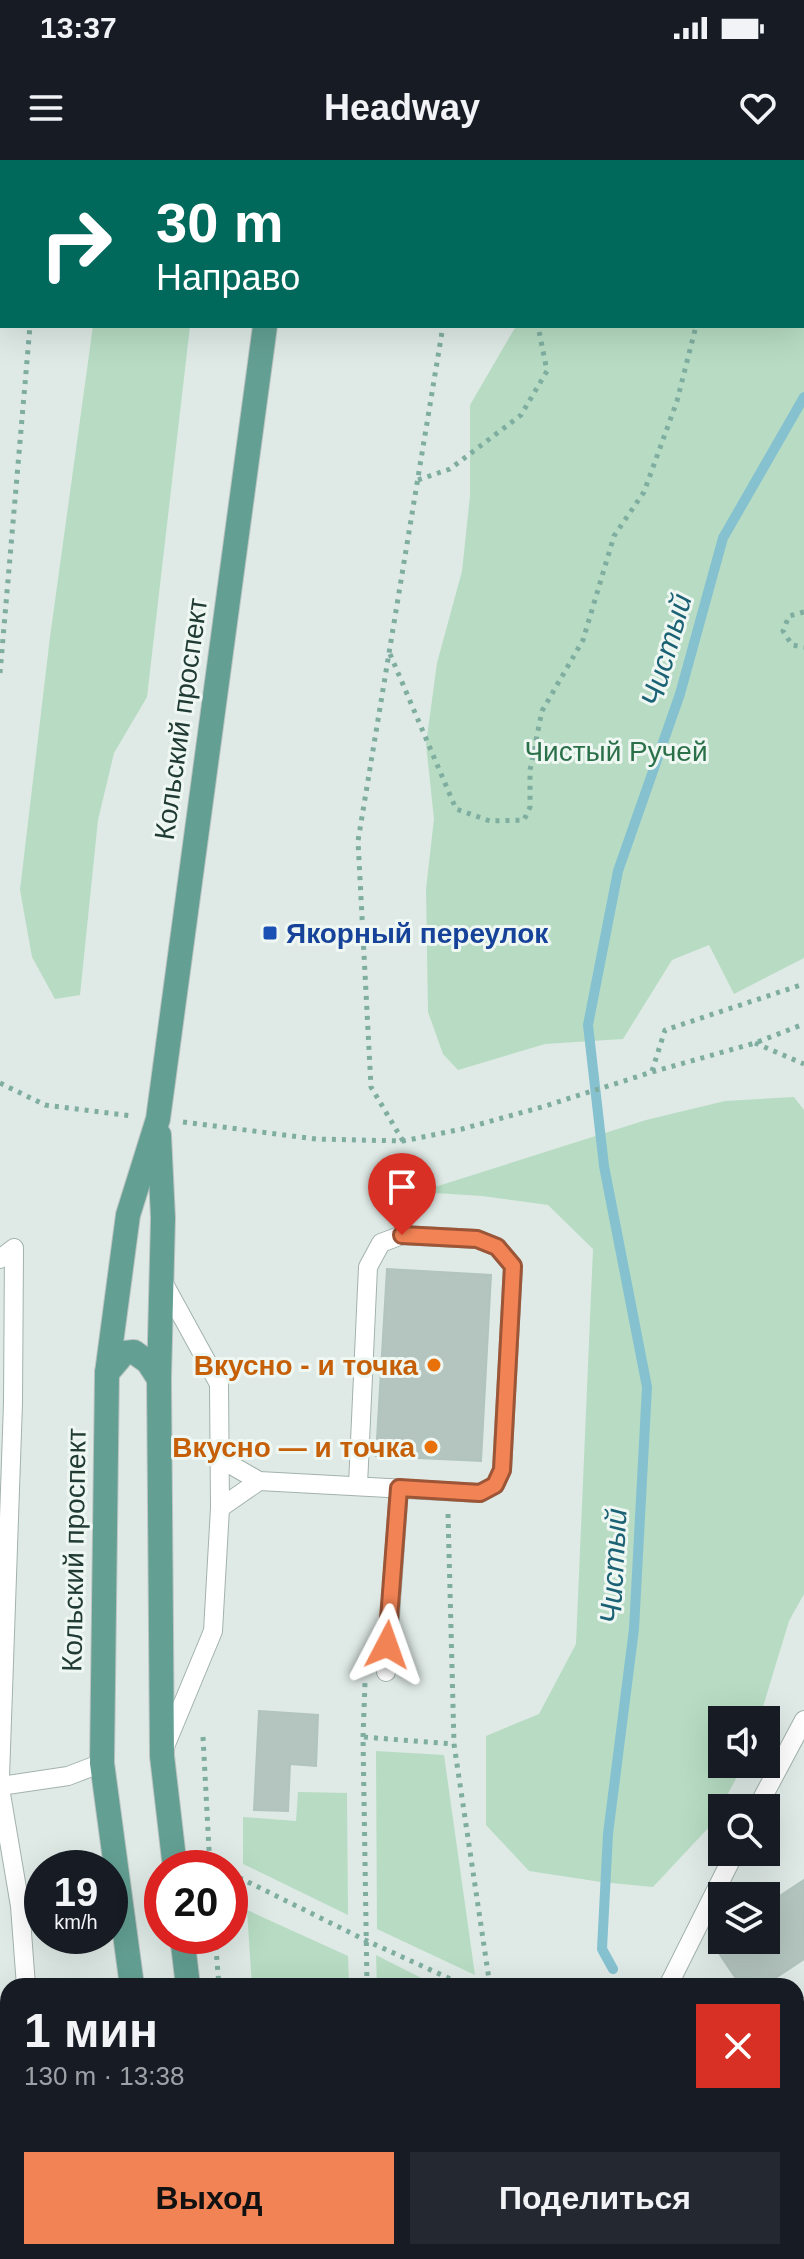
<!DOCTYPE html>
<html lang="ru">
<meta charset="utf-8">
<style>
:root{--surface:#171b24;--page:#242831;--text:#f1f3f6;--muted:#9ea1a6;--accent:#f28355}
body{margin:0;font-family:Arial,sans-serif;background:var(--page);color:var(--text);height:100vh;display:flex;flex-direction:column;font-size:30px;white-space:nowrap}
*{box-sizing:border-box;margin:0}
p{font-size:26px;color:var(--muted)}
.icon{flex:none;width:44px;height:44px;fill:none;stroke:currentColor;stroke-width:2;stroke-linecap:round;stroke-linejoin:round}
.map{position:relative;flex:1;overflow:hidden}
.panel{position:absolute;left:0px;top:1818px;width:804px;height:282px;display:flex;flex-direction:column;background:var(--surface);border-radius:24px 24px 0 0;box-shadow:0 8px 32px #0002}
.panel>*{flex:none}
.banner{position:absolute;left:0px;top:0px;width:804px;height:168px;box-shadow:0 8px 32px #0002;background:#00695c;color:#fff;overflow:hidden}
.fabs{position:absolute;left:708px;top:1546px;display:grid;gap:16px}
.fabs a{display:grid;place-items:center;width:72px;height:72px;border-radius:0px;background:var(--surface);box-shadow:0 8px 32px #0002;font-size:40px}
.speed{position:absolute;left:24px;top:1690px;display:flex;gap:16px;font-size:40px;font-weight:700;text-align:center}
.speed>*{display:grid;place-content:center;width:104px;height:104px;border-radius:50%;background:var(--surface);box-shadow:0 8px 32px #0002;line-height:1}
.speed small{font-size:20px;font-weight:400}
.speed .limit{border:12px solid #d22;background:#fff;color:#111}
.pin{position:absolute;display:grid;place-items:center;width:68px;height:68px;color:#fff;margin:-82px -34px;border-radius:50% 50% 50% 0;rotate:-45deg;box-shadow:0 0 8px #0007}
.pin .icon{rotate:45deg}
.me{position:absolute;width:88px;margin:-44px;rotate:4deg;stroke-linejoin:round;filter:drop-shadow(0 0 6px #0008)}
.turn{display:flex;align-items:center;gap:28px;height:168px;padding:0 24px;font-size:36px}
.turn .icon{width:104px;height:104px;stroke-width:2.5}
.turn b{display:block;font-size:56px;line-height:68px}
.round{display:grid;place-items:center;flex:none;width:84px;height:84px;border-radius:0px;background:var(--page)}
.summary{display:flex;align-items:center;justify-content:space-between;height:136px;padding:0 24px}
h1{font-size:48px;font-weight:800;line-height:60px}
.primary-button{display:flex;gap:16px;margin-top:auto;padding:16px 24px}
.primary-button a{flex:1;height:92px;border-radius:0px;background:var(--accent);color:#111;font-size:32px;font-weight:800;line-height:92px;text-align:center}
.primary-button a+a{background:var(--page);color:var(--text)}
.status{display:flex;justify-content:space-between;align-items:center;height:56px;padding:0 40px;background:var(--surface);direction:ltr}
.status svg{height:22px;fill:currentColor}
header{display:flex;justify-content:space-between;align-items:center;height:104px;padding:0 24px;background:var(--surface);font-size:36px;font-weight:800}
.map>svg:first-child{display:block}
.green{fill:#b7dcc3}
.lines{fill:none;stroke-linecap:round;stroke-linejoin:round}
.stream{stroke:#86c1d0;stroke-width:10}
.building{fill:#b4c5bf;stroke:#b1c4bd;stroke-width:2}
.service-casing{stroke:#a2b2ad;stroke-width:20}
.primary-casing{stroke:#bcc4c2;stroke-width:26}
.path{stroke:#7faea1;stroke-width:5;stroke-dasharray:4 6;stroke-linecap:butt}
.service{stroke:#fff;stroke-width:18}
.primary{stroke:#63a093;stroke-width:24}
.route-casing{stroke:#9d5537;stroke-width:20}
.route{stroke:#f28355;stroke-width:14}
.transit-dot{fill:#1a4fb4;stroke:#eff7f3;stroke-width:3}
.food-dot{fill:#e8710a;stroke:#eff7f3;stroke-width:3}
.labels{text-anchor:middle;dominant-baseline:central;stroke-width:6;stroke-linejoin:round;paint-order:stroke}
.street-label{font-size:28px;fill:#203a34;stroke:#eff7f3}
.park-label{font-size:28px;fill:#2a7049;stroke:#eff7f3}
.transit-label{font-size:28px;font-weight:bold;fill:#164399;stroke:#eff7f3;text-anchor:start}
.food-label{font-size:28px;font-weight:bold;fill:#c56008;stroke:#eff7f3;text-anchor:end}
.water-label{font-size:30px;font-style:italic;fill:#1b6275;stroke:#eff7f3}
</style>
<div class="status"><b>13:37</b><svg viewBox="0 0 49 12"><path d="M0 12V9h3v3zM5 12V6h3v6zM10 12V3h3v9zM15 12V0h3v12zM26 1h20v11H26zM47 4h2v5h-2z"/></svg></div>
<header><svg class="icon" aria-label="menu" viewBox="0 0 24 24"><path d="M4 6h16M4 12h16M4 18h16"/></svg>Headway<svg class="icon" aria-label="heart" viewBox="0 0 24 24"><path d="M12 20l-8-8c-3-5 5-10 8-4 3-6 11-1 8 4z"/></svg></header>
<div class="map">
<svg width="804" height="2099" viewBox="0 0 804 2099">
<rect width="100%" height="100%" fill="#dfeae6"/>
<g class="green">
<polygon points="617,0 804,0 804,798 734,834 709,785 672,800 623,879 545,884 458,910 443,894 428,852 426,729 434,659 426,584 437,503 462,411 470,336 470,245 516,166 802,166 802,2 616,2"/>
<polygon points="93,166 190,166 147,537 114,593 98,660 80,835 55,839 32,797 20,730 50,477"/>
<polygon points="794,937 804,950 804,1434 789,1461 759,1560 722,1560 722,1604 744,1604 711,1665 653,1727 601,1722 529,1711 486,1665 486,1576 539,1554 576,1484 593,1089 548,1045 482,1036 419,1032 646,960 725,941"/>
<polygon points="376,1591 444,1595 475,1815 377,1769"/>
<polygon points="298,1632 347,1633 348,1755 243,1704 243,1657 296,1661"/>
<polygon points="247,1750 348,1796 349,1826 252,1826"/>
<polygon points="376,1795 437,1826 377,1826"/>
<polygon points="273,2092 357,2092 357,2099 274,2099"/>
<polygon points="377,2092 459,2092 447,2099 377,2099"/>
</g>
<g class="lines">
<polyline class="stream" points="613,1809 602,1789 608,1674 634,1469 647,1227 604,1006 588,865 618,711 680,534 723,378 804,237"/>
</g>
<g class="building">
<polygon points="387,1109 491,1115 481,1301 376,1296"/>
<polygon points="259,1551 318,1555 316,1606 290,1604 288,1651 254,1650"/>
<polygon points="804,1720 804,1799 763,1826 741,1826 711,1781 722,1774 722,1780 766,1780 766,1745"/>
<rect x="686" y="2092" width="64" height="7"/>
</g>
<g class="lines">
<g class="service-casing">
<g id="service">
<polyline points="49,2 49,0"/>
<polyline points="0,140 2,137"/>
<polyline points="0,1099 14,1088 13,1243 0,1617"/>
<polyline points="162,1120 219,1224 220,1348 213,1471 164,1589"/>
<polyline points="219,1298 259,1321 480,1333 495,1325 502,1310 513,1106 497,1087 477,1079 402,1075 381,1083 368,1107 358,1325"/>
<polyline points="220,1348 259,1321"/>
<polyline points="386,1512 399,1328"/>
<polyline points="0,1626 68,1616 102,1603"/>
<polyline points="0,1628 20,1746 26,1826"/>
<polyline points="757,1648 804,1560"/>
<polyline points="668,1826 735,1692"/>
<polyline points="796,1852 804,1847"/>
<polyline points="796,2060 800,2099"/>
<polyline points="46,2092 46,2099"/>
<polyline points="615,2099 615,2092"/>
</g>
</g>
<g class="primary-casing">
<g id="primary">
<polyline points="288,2 288,0"/>
<polyline points="159,975 163,1058 159,1219 162,1596 175,1708"/>
<polyline points="107,1213 124,1193 134,1192 148,1202 159,1219"/>
<polyline points="182,1776 188,1826"/>
<polyline points="132,1826 102,1603 107,1213 128,1055 158,959 265,166"/>
<polyline points="151,2092 151,2099"/>
<polyline points="211,2092 212,2099"/>
</g>
</g>
<g class="path">
<polyline points="472,2 473,0"/>
<polyline points="544,2 544,0"/>
<polyline points="747,2 748,0"/>
<polyline points="418,320 450,309 521,255 547,211 538,166"/>
<polyline points="804,452 789,456 783,471 792,485 804,487"/>
<polyline points="390,494 456,649 490,661 524,660 530,647 530,610 542,551 583,480 614,376 644,332 677,241 696,166"/>
<polyline points="0,513 30,166"/>
<polyline points="755,883 804,904"/>
<polyline points="652,911 665,870 804,824"/>
<polyline points="0,923 45,945 133,956"/>
<polyline points="183,962 316,979 403,981 462,969 542,947 652,912 755,883 804,864"/>
<polyline points="403,981 371,927 358,681 443,166"/>
<polyline points="448,1354 454,1584 490,1826"/>
<polyline points="203,1577 210,1708"/>
<polyline points="363,1577 365,1523"/>
<polyline points="211,1703 220,1708"/>
<polyline points="230,1713 365,1780 466,1826"/>
<polyline points="215,1776 219,1826"/>
<polyline points="367,1826 363,1577 454,1584"/>
<polyline points="114,2092 114,2099"/>
<polyline points="368,2092 369,2099"/>
<polyline points="471,2092 472,2099"/>
<polyline points="568,2099 570,2092"/>
</g>
<use href="#service" class="service"/>
<use href="#primary" class="primary"/>
</g>
<g class="lines">
<g class="route-casing">
<polyline id="route" points="387,1485 399,1328 480,1333 495,1325 502,1310 513,1106 497,1087 477,1079 402,1075"/>
</g>
<use href="#route" class="route"/>
</g>
<rect class="transit-dot" x="262" y="765" width="16" height="16" rx="4"/>
<g class="food-dot">
<circle cx="434" cy="1205" r="8"/>
<circle cx="431" cy="1287" r="8"/>
</g>
<g class="labels">
<g class="street-label">
<text transform="translate(181 559) rotate(-82)">Кольский проспект</text>
<text transform="translate(74 1390) rotate(-89)">Кольский проспект</text>
</g>
<g class="park-label">
<text x="616" y="591">Чистый Ручей</text>
</g>
<g class="transit-label">
<text x="286" y="773">Якорный переулок</text>
</g>
<g class="food-label">
<text x="418" y="1205">Вкусно - и точка</text>
<text x="415" y="1287">Вкусно — и точка</text>
</g>
<g class="water-label">
<text transform="translate(666 490) rotate(-74)">Чистый</text>
<text transform="translate(613 1406) rotate(-87)">Чистый</text>
</g>
</g>
</svg>
<div class="fabs">
<a><svg class="icon" aria-label="sound" viewBox="0 0 24 24"><path d="M4 9h4l5-4v14l-5-4H4zM17 9q2 3 0 6"/></svg></a>
<a><svg class="icon" aria-label="search" viewBox="0 0 24 24"><circle cx="10" cy="10" r="6"/><path d="M15 15l6 6"/></svg></a>
<a><svg class="icon" aria-label="layers" viewBox="0 0 24 24"><path d="M12 4l9 5-9 5-9-5zM3 14l9 5 9-5"/></svg></a>
</div>
<div class="speed"><div>19<small>km/h</small></div><div class="limit">20</div></div>
<div class="pin" style="left:402px;top:1075px;background:#d93025"><svg class="icon" aria-label="arrive" viewBox="0 0 24 24"><path d="M6 21V4h12l-3 4 3 4H6"/></svg></div>
<svg class="me" style="left:387px;top:1485px" viewBox="-20 -20 40 40"><path d="M0-17L14 15 0 8-14 15z" fill="#f28355" stroke="#fff" stroke-width="4"/></svg>
<div class="banner">
<div class="turn"><svg class="icon" aria-label="right" viewBox="0 0 24 24"><path d="M7 20v-9h11M14 6l5 5-5 5"/></svg><div><b>30 m</b>Направо</div></div>
</div>
<section class="panel">
<div class="summary"><div><h1>1 мин</h1><p>130 m · 13:38</p></div><a class="round" style="background:#d93025;color:#fff"><svg class="icon" aria-label="close" viewBox="0 0 24 24"><path d="M6 6l12 12M18 6L6 18"/></svg></a></div>
<div class="primary-button"><a>Выход</a><a>Поделиться</a></div>
</section>
</div>
